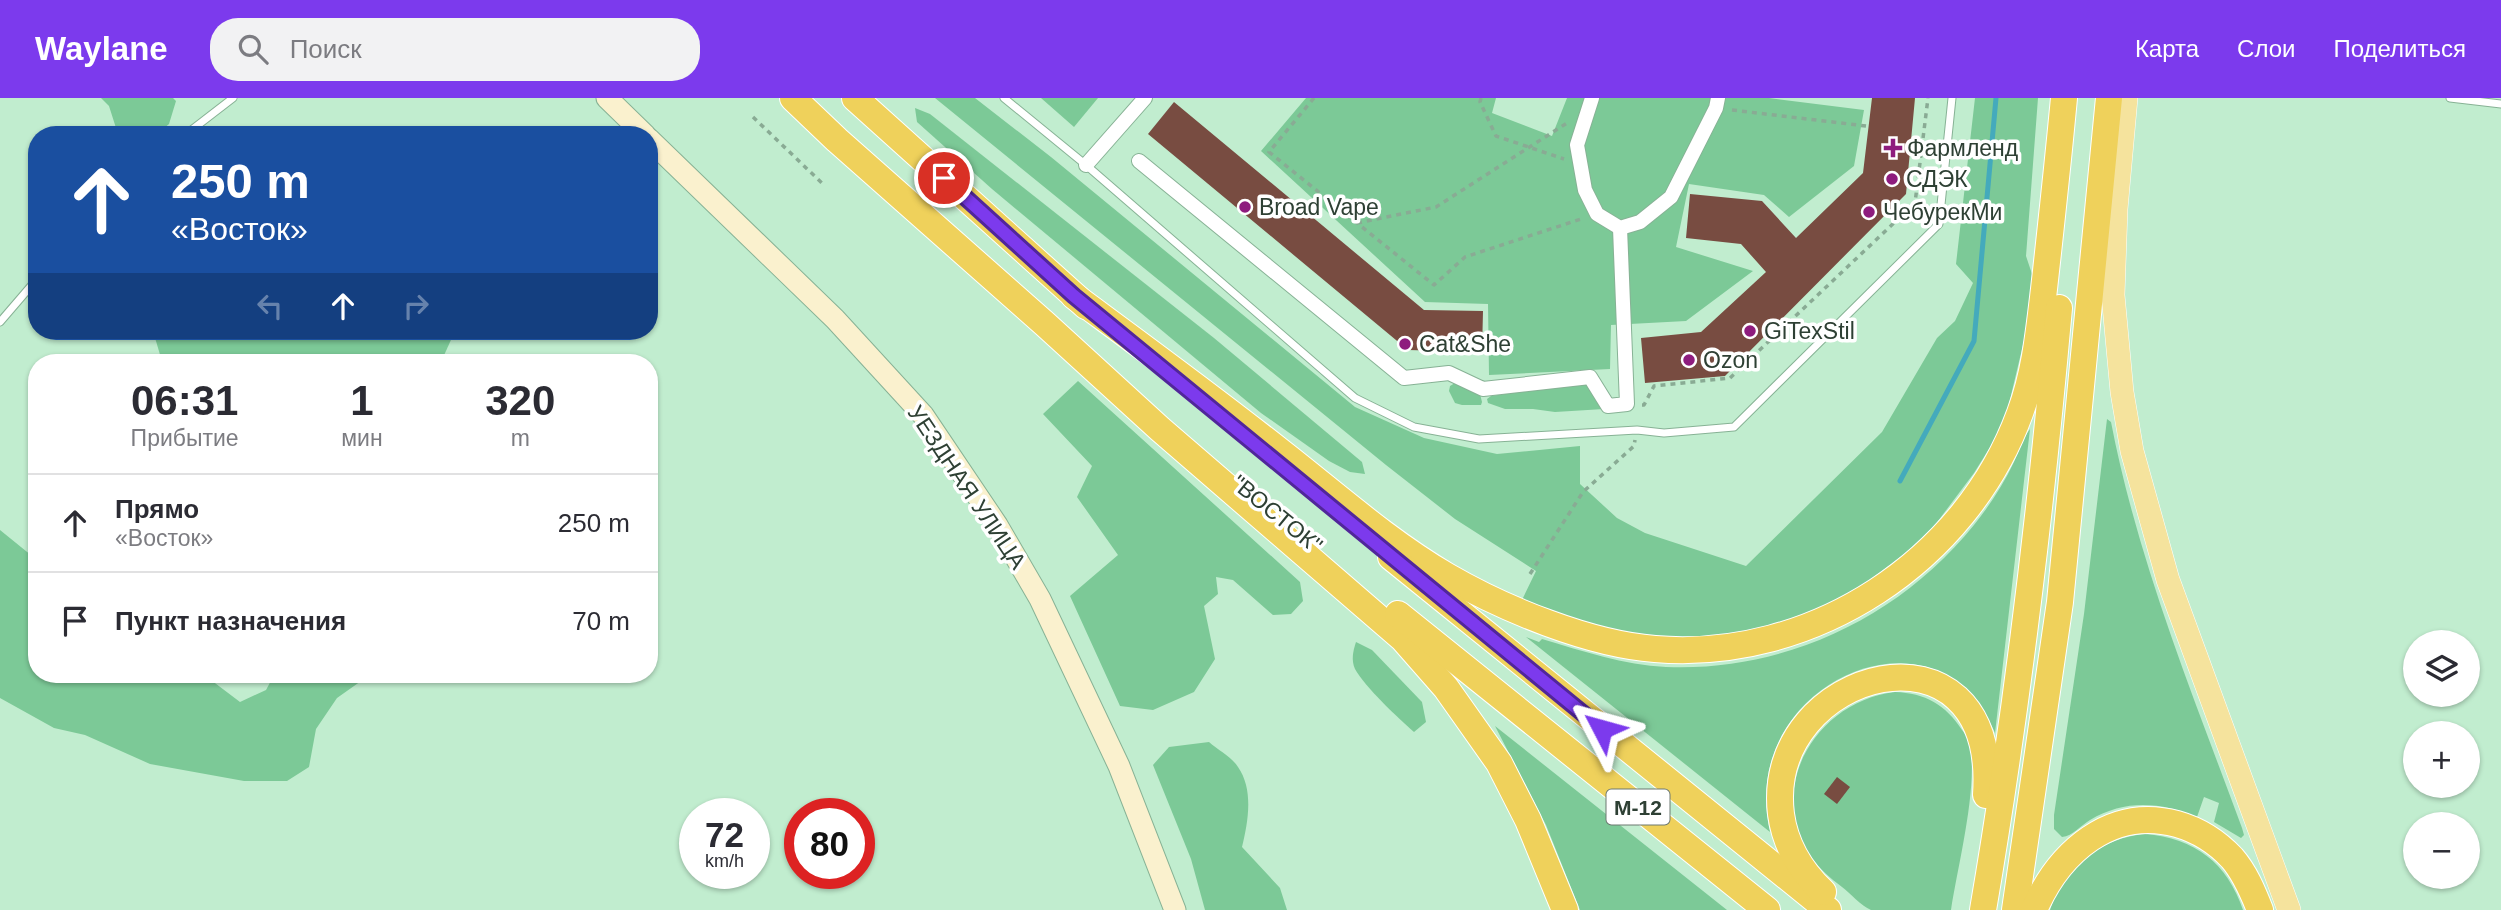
<!DOCTYPE html>
<html lang="ru">
<meta charset="utf-8">
<style>
:root{--surface:#fff;--page:#f2f2f3;--text:#2b2b33;--muted:#7c7c81;--line:#e1e1e2;--accent:#7c3aed}
body{margin:0;font-family:Arial,sans-serif;background:var(--page);color:var(--text);height:100vh;display:flex;flex-direction:column;font-size:26px;white-space:nowrap}
*{box-sizing:border-box;margin:0}
p{font-size:23px;color:var(--muted)}
.icon{flex:none;width:38px;height:38px;fill:none;stroke:currentColor;stroke-width:2;stroke-linecap:round;stroke-linejoin:round}
.map{position:relative;flex:1;overflow:hidden}
.side{position:absolute;left:28px;top:256px;width:630px;height:329px;display:flex;flex-direction:column;background:var(--surface);border-radius:28px;box-shadow:0 2px 5px #0004}
.side>*{flex:none}
.guide{position:absolute;left:28px;top:28px;width:630px;height:214px;border-radius:28px;box-shadow:0 2px 5px #0004;background:#1a4fa0;color:#fff;overflow:hidden}
.tools{position:absolute;left:2403px;top:532px;display:grid;gap:14px}
.tools a{display:grid;place-items:center;width:77px;height:77px;border-radius:50%;background:var(--surface);box-shadow:0 2px 5px #0004;font-size:35px}
.speed{position:absolute;left:679px;top:700px;display:flex;gap:14px;font-size:35px;font-weight:700;text-align:center}
.speed>*{display:grid;place-content:center;width:91px;height:91px;border-radius:50%;background:var(--surface);box-shadow:0 2px 5px #0004;line-height:1}
.speed small{font-size:18px;font-weight:400}
.speed .limit{border:10px solid #d22;background:#fff;color:#111}
.pin{position:absolute;display:grid;place-items:center;width:60px;height:60px;color:#fff;margin:-30px;border:4px solid #fff;border-radius:50%;box-shadow:0 2px 7px #0007}
.me{position:absolute;width:77px;margin:-38px;rotate:309deg;stroke-linejoin:round;filter:drop-shadow(0 0 5px #0008)}
.turn{display:flex;align-items:center;gap:24px;height:147px;padding:0 28px;font-size:32px}
.turn .icon{width:91px;height:91px;stroke-width:2.5}
.turn b{display:block;font-size:49px;line-height:60px}
.lanes{display:flex;align-items:center;height:66px;padding:0 28px;background:#0003;justify-content:center;gap:35px;direction:ltr}
.lanes .off{opacity:.35}
.eta{display:flex;justify-content:space-evenly;align-items:center;height:119px;text-align:center}
.eta b{font-size:42px;font-weight:700;line-height:49px}
ul{padding:0;list-style:none}
li{display:flex;align-items:center;gap:21px;height:98px;padding:0 28px;border-top:2px solid var(--line)}
li div{flex:1}
li b{display:block;font-size:26px}
li em{font-style:normal}
header{display:flex;align-items:center;gap:42px;box-sizing:border-box;height:98px;padding:0 35px;background:var(--accent);color:#fff}
header strong{font-size:33px}
nav{display:flex;gap:38px;margin-inline-start:auto;font-size:24px}
.search{width:490px;height:63px;background:var(--page);display:flex;align-items:center;gap:18px;box-sizing:border-box;padding:0 24px;border-radius:28px;color:var(--muted);font-size:26px}
.map>svg:first-child{display:block}
.green{fill:#7cc997}
.lines{fill:none;stroke-linecap:round;stroke-linejoin:round}
.stream{stroke:#44aabc;stroke-width:5}
.building{fill:#784c41}
.lane-casing{stroke:#87b295;stroke-width:9}
.street-casing{stroke:#87b295;stroke-width:16}
.secondary-casing{stroke:#87b295;stroke-width:23}
.primary-casing{stroke:#fff;stroke-width:24}
.highway-casing{stroke:#fff;stroke-width:28}
.path{stroke:#89ab94;stroke-width:3.5;stroke-dasharray:5 5;stroke-linecap:butt}
.lane{stroke:#fff;stroke-width:7}
.street{stroke:#fff;stroke-width:14}
.secondary{stroke:#faf1ce;stroke-width:21}
.primary{stroke:#f5e39d;stroke-width:23}
.highway{stroke:#efd15b;stroke-width:26}
.route-casing{stroke:#51269a;stroke-width:18}
.route{stroke:#7c3aed;stroke-width:12}
.poi-dot{fill:#8e1c7e;stroke:#fff;stroke-width:2.5}
.labels{text-anchor:middle;dominant-baseline:central;stroke-width:7;stroke-linejoin:round;paint-order:stroke}
.shield{fill:#fff;stroke:#6d7971;stroke-width:2}
.shield-label{font-size:21px;font-weight:bold;fill:#2e4034}
.poi-label{font-size:23px;fill:#2e4034;stroke:#fff;text-anchor:start}
.street-label{font-size:23px;fill:#2e4034;stroke:#fff}
</style>
<header>
<strong>Waylane</strong>
<div class="search"><svg class="icon" aria-label="search" viewBox="0 0 24 24"><circle cx="10" cy="10" r="6"/><path d="M15 15l6 6"/></svg>Поиск</div>
<nav><a>Карта</a><a>Слои</a><a>Поделиться</a></nav>
</header>
<div class="map">
<svg width="2501" height="812" viewBox="0 0 2501 812">
<rect width="100%" height="100%" fill="#c1edcf"/>
<g class="green">
<polygon points="101,0 173,0 176,3 169,26 156,37 111,37 116,30 109,8"/>
<polygon points="935,0 975,0 1051,59 1355,309 1424,340 1497,356 1580,348 1580,386 1617,420 1645,435 1746,468 1882,334 1937,240 1955,223 1973,185 1956,166 1975,0 2038,0 2026,158 2033,179 2027,230 2008,310 1994,343 1974,375 1935,427 1908,453 1858,491 1831,507 1764,531 1696,541 1624,535 1580,523 1522,502 1536,473 1455,421 1386,367"/>
<polygon points="1041,0 1098,0 1074,29"/>
<polygon points="1306,0 1496,0 1492,15 1552,38 1567,0 1769,0 1864,12 1854,68 1789,119 1764,97 1689,86 1676,149 1753,173 1686,223 1611,227 1610,271 1489,277 1488,206 1425,204 1261,53"/>
<polygon points="915,10 930,16 1214,240 1362,364 1365,376 1350,374 1329,363 1261,315 992,91 917,24"/>
<polygon points="153,233 455,233 441,264 166,264 161,260"/>
<polygon points="1078,283 1300,484 1303,503 1291,516 1273,517 1233,482 1216,479 1218,496 1204,508 1215,561 1194,594 1153,612 1120,608 1070,498 1118,457 1077,399 1092,368 1043,316"/>
<polygon points="1455,285 1480,296 1482,304 1481,307 1462,307 1455,305 1449,293 1450,288"/>
<polygon points="1583,285 1589,287 1604,311 1555,314 1533,311 1505,311 1488,305 1487,301 1491,298"/>
<path d="M2107,321L2111,324C2138,464 2193,597 2242,730L2244,737L2241,740L2214,724L2219,705L2204,699L2197,719C2161,704 2125,701 2090,722C2081,727 2073,738 2062,739L2054,731V717L2084,516Z"/>
<path d="M2030,331L1995,635C1940,495 1735,585 1770,734L1526,539L1539,544L1542,541C1582,553 1624,567 1666,569C1785,574 1900,519 1974,427C1990,407 2003,387 2014,364C2019,353 2023,340 2030,331Z"/>
<polygon points="0,432 37,462 37,576 203,576 240,604 266,592 273,579 271,576 371,576 337,600 316,631 309,669 287,683 244,683 150,666 85,637 54,630 0,600"/>
<path d="M1356,544L1372,552L1422,604L1426,624L1414,634C1398,620 1365,589 1355,571C1351,562 1353,553 1356,544Z"/>
<path d="M1895,594C1925,595 1946,607 1962,632C1965,636 1969,641 1970,646C1978,691 1958,766 1951,812C1936,812 1881,812 1871,812C1861,808 1850,795 1842,789C1830,780 1820,771 1811,759C1764,689 1817,603 1895,594Z"/>
<polygon points="1495,628 1727,812 1580,812 1546,727"/>
<path d="M1209,644C1218,652 1232,659 1238,669C1254,692 1248,724 1242,749L1280,790L1287,812H1205L1191,761L1153,667L1169,649Z"/>
<path d="M2145,736C2195,740 2227,765 2243,812H2050C2062,770 2103,739 2145,736Z"/>
</g>
<g class="lines">
<polyline class="stream" points="1900,383 1974,243 1996,0"/>
</g>
<g class="building">
<polygon points="1872,0 1915,0 1906,96 1725,278 1645,285 1641,240 1701,234 1766,174 1741,146 1686,140 1690,96 1762,103 1796,140 1863,75"/>
<polygon points="1174,4 1424,212 1483,213 1482,254 1408,252 1148,36"/>
<polygon points="1837,679 1850,689 1837,706 1824,696"/>
</g>
<g class="lines">
<g class="lane-casing">
<g id="lane">
<polyline points="1004,0 1086,67 1355,300 1414,329 1479,341 1637,332 1664,335 1734,329 1939,126 1952,0"/>
<polyline points="2450,0 2501,6"/>
<polyline points="185,37 233,0"/>
<polyline points="0,224 37,181"/>
</g>
</g>
<g class="street-casing">
<g id="street">
<polyline points="1592,0 1577,47 1585,92 1597,116 1620,130 1640,124 1671,99 1716,10 1718,0"/>
<polyline points="1139,63 1404,280 1449,275 1483,291 1590,279 1608,308 1627,306 1620,130"/>
<polyline points="1086,67 1145,0"/>
</g>
</g>
<g class="secondary-casing">
<g id="secondary">
<polyline points="607,0 645,37"/>
<polyline points="649,41 835,221 923,317 997,427 1040,501 1119,668 1175,812"/>
</g>
</g>
<g class="primary-casing">
<polyline id="primary" points="2126,0 2116,111 2113,197 2122,294 2132,353 2168,482 2289,812"/>
</g>
<g class="highway-casing">
<g id="highway">
<polyline points="793,0 837,42 1045,226 1160,331 1403,541 1446,590 1499,665 1528,722 1565,812"/>
<polyline points="855,0 1086,208"/>
<path d="M1074,198C1143,249 1213,300 1281,354C1335,396 1387,443 1447,478C1504,511 1589,546 1655,551C1813,564 1966,463 2020,315C2035,275 2039,233 2044,191C2051,128 2058,64 2064,0"/>
<polyline points="1391,459 1828,812"/>
<polyline points="1398,516 1767,812"/>
<path d="M1823,794C1801,773 1785,746 1781,716C1763,570 1999,509 1986,697"/>
<path d="M1983,812C2017,613 2041,411 2059,210"/>
<polyline points="2015,812 2060,504 2109,0"/>
<path d="M2034,812C2059,754 2111,708 2177,726C2198,732 2217,744 2232,760C2245,775 2253,794 2260,812"/>
</g>
</g>
<g class="path">
<polyline points="1314,0 1269,54 1434,187 1465,159 1581,121"/>
<polyline points="1481,0 1480,4 1496,38 1564,61"/>
<polyline points="1732,12 1866,28"/>
<polyline points="753,19 825,88"/>
<polyline points="1357,125 1436,109 1567,25"/>
<polyline points="1642,307 1644,307 1654,288 1730,280 1915,105 1928,0"/>
<polyline points="1530,476 1583,394 1634,348 1635,342"/>
</g>
<use href="#lane" class="lane"/>
<use href="#street" class="street"/>
<use href="#secondary" class="secondary"/>
<use href="#primary" class="primary"/>
<use href="#highway" class="highway"/>
</g>
<g class="lines">
<g class="route-casing">
<polyline id="route" points="944,80 1074,198 1602,631"/>
</g>
<use href="#route" class="route"/>
</g>
<g class="poi-dot">
<path d="M1889.5 39.5h7v7h7v7h-7v7h-7v-7h-7v-7h7z"/>
<circle cx="1892" cy="81" r="7"/>
<circle cx="1245" cy="109" r="7"/>
<circle cx="1869" cy="114" r="7"/>
<circle cx="1750" cy="233" r="7"/>
<circle cx="1405" cy="246" r="7"/>
<circle cx="1689" cy="262" r="7"/>
</g>
<g class="labels">
<rect class="shield" x="1606.5" y="691.5" width="63" height="35" rx="5"/>
<g class="shield-label">
<text x="1638" y="709">М-12</text>
</g>
<g class="poi-label">
<text x="1907" y="50">Фармленд</text>
<text x="1906" y="81">СДЭК</text>
<text x="1259" y="109">Broad Vape</text>
<text x="1883" y="114">ЧебурекМи</text>
<text x="1764" y="233">GiTexStil</text>
<text x="1419" y="246">Cat&amp;She</text>
<text x="1703" y="262">Ozon</text>
</g>
<g class="street-label">
<text transform="translate(967 389) rotate(56)">УЕЗДНАЯ УЛИЦА</text>
<text transform="translate(1277 416) rotate(39)">"ВОСТОК"</text>
</g>
</g>
</svg>
<div class="tools">
<a><svg class="icon" aria-label="layers" viewBox="0 0 24 24"><path d="M12 4l9 5-9 5-9-5zM3 14l9 5 9-5"/></svg></a>
<a>+</a>
<a>−</a>
</div>
<div class="speed"><div>72<small>km/h</small></div><div class="limit">80</div></div>
<div class="pin" style="left:944px;top:80px;background:#d93025"><svg class="icon" aria-label="arrive" viewBox="0 0 24 24"><path d="M6 21V4h12l-3 4 3 4H6"/></svg></div>
<svg class="me" style="left:1602px;top:631px" viewBox="-20 -20 40 40"><path d="M0-17L14 15 0 8-14 15z" fill="#7c3aed" stroke="#fff" stroke-width="4"/></svg>
<div class="guide">
<div class="turn"><svg class="icon" aria-label="ahead" viewBox="0 0 24 24"><path d="M12 20V5M6 11l6-6 6 6"/></svg><div><b>250 m</b>«Восток»</div></div>
<div class="lanes"><svg class="icon off" aria-label="left" viewBox="0 0 24 24"><path d="M17 20v-9H6M10 6l-5 5 5 5"/></svg><svg class="icon" aria-label="ahead" viewBox="0 0 24 24"><path d="M12 20V5M6 11l6-6 6 6"/></svg><svg class="icon off" aria-label="right" viewBox="0 0 24 24"><path d="M7 20v-9h11M14 6l5 5-5 5"/></svg></div>
</div>
<section class="side">
<div class="eta">
<div><b>06:31</b><p>Прибытие</p></div>
<div><b>1</b><p>мин</p></div>
<div><b>320</b><p>m</p></div>
</div>
<ul>
<li><svg class="icon" aria-label="ahead" viewBox="0 0 24 24"><path d="M12 20V5M6 11l6-6 6 6"/></svg><div><b>Прямо</b><p>«Восток»</p></div><em>250 m</em></li>
<li><svg class="icon" aria-label="arrive" viewBox="0 0 24 24"><path d="M6 21V4h12l-3 4 3 4H6"/></svg><div><b>Пункт назначения</b></div><em>70 m</em></li>
</ul>
</section>
</div>
